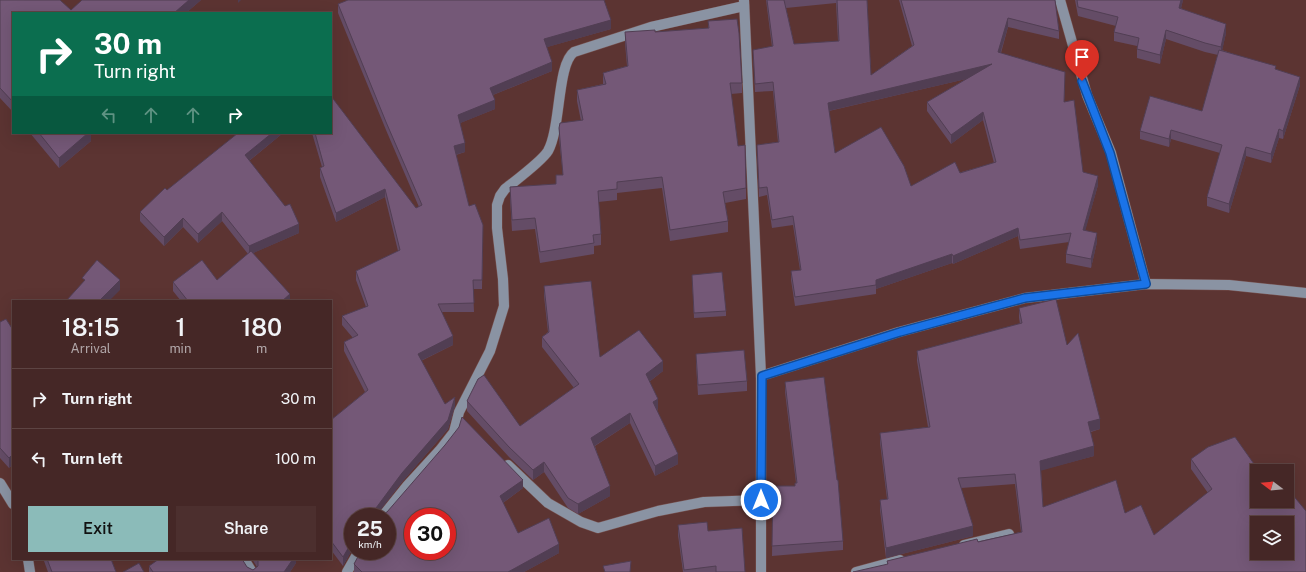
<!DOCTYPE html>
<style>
:root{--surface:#452726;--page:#4c2f2e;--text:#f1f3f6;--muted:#b0a5a7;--line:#5d4443;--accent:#8bbbb9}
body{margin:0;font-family:"Public Sans",sans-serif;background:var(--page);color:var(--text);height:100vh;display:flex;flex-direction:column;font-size:15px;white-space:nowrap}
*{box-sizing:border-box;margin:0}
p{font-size:13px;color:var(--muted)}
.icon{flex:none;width:22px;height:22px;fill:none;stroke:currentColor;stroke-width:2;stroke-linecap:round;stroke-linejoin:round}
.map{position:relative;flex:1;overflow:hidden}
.drawer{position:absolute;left:12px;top:300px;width:320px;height:260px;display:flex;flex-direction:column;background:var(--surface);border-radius:0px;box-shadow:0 4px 16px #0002,0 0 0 1px var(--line)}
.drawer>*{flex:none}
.banner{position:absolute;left:12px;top:12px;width:320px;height:122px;border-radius:0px;box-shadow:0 4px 16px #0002,0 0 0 1px var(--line);background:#0b6e4f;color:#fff;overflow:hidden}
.needle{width:26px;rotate:286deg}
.fabs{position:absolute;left:1250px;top:464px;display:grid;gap:8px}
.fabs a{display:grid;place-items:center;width:44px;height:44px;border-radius:0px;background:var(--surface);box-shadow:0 4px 16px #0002,0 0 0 1px var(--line);font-size:20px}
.speed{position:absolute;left:344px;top:508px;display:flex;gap:8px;font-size:20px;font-weight:700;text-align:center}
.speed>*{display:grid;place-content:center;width:52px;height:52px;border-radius:50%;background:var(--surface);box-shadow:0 4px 16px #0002,0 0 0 1px var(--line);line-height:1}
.speed small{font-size:10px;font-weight:400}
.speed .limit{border:6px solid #d22;background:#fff;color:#111}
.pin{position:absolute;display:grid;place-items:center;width:34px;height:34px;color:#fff;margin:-41px -17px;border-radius:50% 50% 50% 0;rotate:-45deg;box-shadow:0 0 4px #0007}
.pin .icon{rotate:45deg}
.me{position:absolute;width:44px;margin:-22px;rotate:0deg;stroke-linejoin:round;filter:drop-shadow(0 0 3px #0008)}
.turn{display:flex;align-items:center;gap:14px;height:84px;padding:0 16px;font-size:18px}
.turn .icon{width:52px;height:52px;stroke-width:2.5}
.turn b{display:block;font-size:28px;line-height:34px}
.lanes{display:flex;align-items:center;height:38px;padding:0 16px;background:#0003;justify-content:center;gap:20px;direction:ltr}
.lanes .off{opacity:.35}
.eta{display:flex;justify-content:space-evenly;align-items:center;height:68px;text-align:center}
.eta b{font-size:24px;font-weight:600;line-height:28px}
.action{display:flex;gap:8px;margin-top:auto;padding:8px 16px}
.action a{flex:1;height:46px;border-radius:0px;background:var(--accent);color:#111;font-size:16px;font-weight:600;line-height:46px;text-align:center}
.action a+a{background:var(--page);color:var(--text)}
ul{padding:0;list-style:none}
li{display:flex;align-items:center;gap:12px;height:60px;padding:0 16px;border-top:1px solid var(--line)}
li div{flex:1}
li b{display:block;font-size:15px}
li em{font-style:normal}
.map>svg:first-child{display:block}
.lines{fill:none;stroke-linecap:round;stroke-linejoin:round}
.minor-casing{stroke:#76514f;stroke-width:11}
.minor{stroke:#8a93a3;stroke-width:10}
.wall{fill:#644c66;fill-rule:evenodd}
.shaded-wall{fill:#513e53}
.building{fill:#745877;stroke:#513e53;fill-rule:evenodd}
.route-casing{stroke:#114b97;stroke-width:10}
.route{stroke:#1a73e8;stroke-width:7}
</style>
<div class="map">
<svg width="1306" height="572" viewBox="0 0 1306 572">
<rect width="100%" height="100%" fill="#5c3432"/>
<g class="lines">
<g class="minor-casing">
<g id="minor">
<polyline points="744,0 761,376 761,572"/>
<polyline points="1060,0 1087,95 1111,153 1146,284"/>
<polyline points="761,376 899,332 1025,298 1146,284 1229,285 1306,293"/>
<polyline points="508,465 548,503 581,522 598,528 658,511 704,502 761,500"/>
<polyline points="0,483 13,504"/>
<path d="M382,517L407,486L440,450L454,432L459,412L490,351L504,306L503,279L497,228V205L500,196L505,189C515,181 542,161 548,151C561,128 557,64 574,52L651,27L744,6"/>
<polyline points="964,545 1009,534"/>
<polyline points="28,559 30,572"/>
<polyline points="244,559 252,572"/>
<polyline points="347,572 359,551"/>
<polyline points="856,572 900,560"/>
</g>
</g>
<use href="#minor" class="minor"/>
</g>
<g class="wall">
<polygon points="0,0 71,10 201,0 186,13 13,13 13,112 0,98"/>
<path d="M766,0H867L871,75L912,46L899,0H1055L1059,31V39L1008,27L1001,53L1065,80L1064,102L1083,172L1098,185L1085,230L1097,242L1091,268L1066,263V254L1069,242L1020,249L1018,236L953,264L952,263L876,289V294L795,306L791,280V271L800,270L793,225L772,228L767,195L759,197L757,145L778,142L773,91L755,92L753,50L772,47ZM836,3L838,41L794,44L786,8ZM966,79L927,102V111L951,144L983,120L994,163L911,186L835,153L829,111Z"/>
<polygon points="1075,0 1183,0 1181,8 1226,33 1222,50 1276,69 1300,85 1283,139 1279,138 1271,163 1246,156 1229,213 1207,206 1207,197 1220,153 1171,139 1169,147 1140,139 1140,131 1202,111 1218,55 1205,52 1166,39 1160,64 1137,58 1137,46 1114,41 1114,32 1116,26 1078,16"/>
<polygon points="338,4 611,29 547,47 552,71 493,95 495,109 460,123 465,152 456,155 469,206 483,225 482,289 473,289 474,312 442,312 453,345 421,361 445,404 455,406 448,429 402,482 378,513 381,515 523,488 503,503 518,533 559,553 524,572 354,572 354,564 387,551 353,517 353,548 343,566 331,550 331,420 365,392 344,351 344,342 353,338 342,325 342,316 366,307 356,280 356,271 398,251 385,197 336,222 320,177 320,168 322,167 312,133 331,133 416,208 419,207 386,130 338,13"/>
<polygon points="708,21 742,83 742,93 731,94 738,146 746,188 746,199 725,203 728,221 728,232 670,241 662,188 617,193 617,200 598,202 601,234 601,245 594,246 594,254 540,263 535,229 512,231 510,198 510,187 556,184 556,175 563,175 559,139 559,128 581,121 577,101 577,90 603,84 603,73 627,66 625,43 625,32 655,32 708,28"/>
<polygon points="30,133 91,133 91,141 59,168"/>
<polygon points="238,133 283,133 249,161 299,233 253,253 290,301 181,301 173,291 173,282 217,280 248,254 222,221 198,243 183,227 164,246 140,221 140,212"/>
<polygon points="692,275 726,311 726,316 694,318"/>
<polygon points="544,286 600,357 663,371 649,382 658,409 657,410 678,464 655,476 630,423 595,446 610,496 578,514 568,508 544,472 533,480 509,457 467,411 467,401 520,426 574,388 542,347 542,337 548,332 544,296"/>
<polygon points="1019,308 1067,345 1100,429 1091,432 1094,456 1041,470 1043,507 1125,513 1154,535 1208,493 1191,469 1191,459 1306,572 887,564 887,561 1021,532 1015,484 961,488 973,536 886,558 880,510 880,500 887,499 880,443 880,433 928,427 917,361 917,351 1020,324 1019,318"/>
<polygon points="0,322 13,330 13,469 11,466 9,468 0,458"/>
<polygon points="696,354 747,381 747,391 698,395 696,364"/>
<polygon points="785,382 843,541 843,550 772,556 773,486 795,486 796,483 785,392"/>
<polygon points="678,525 708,531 745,572 683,572 678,535"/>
<polygon points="44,559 111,559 116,572 48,572 44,561"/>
<polygon points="252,559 296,559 296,563 290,572 149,572 149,566 247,567 253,570 257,567"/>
</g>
<g class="shaded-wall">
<polygon points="189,0 201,0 186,13 174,13"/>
<polygon points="238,0 241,0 238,3"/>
<polygon points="1181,0 1183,0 1179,17 1179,8"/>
<polygon points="1008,18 1008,27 998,61 998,52"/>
<polygon points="611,20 611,29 544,48 544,39"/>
<polygon points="1226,24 1226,33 1221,56 1221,47"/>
<polygon points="1166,30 1166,39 1160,64 1160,55"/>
<polygon points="552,62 552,71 490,96 490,88"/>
<polygon points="992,64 992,73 828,111 828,103"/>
<polygon points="1300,77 1300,85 1283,139 1283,131"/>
<polygon points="495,100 495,109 458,124 458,115"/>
<polygon points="983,112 983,120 951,144 951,135"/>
<polygon points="1279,129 1279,138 1271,163 1271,154"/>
<polygon points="1171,130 1171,139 1169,147 1169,139"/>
<polygon points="88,133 91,133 91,141 59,168 59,158"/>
<polygon points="272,133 283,133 245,164 245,155"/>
<polygon points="465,143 465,152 454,155 454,146"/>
<polygon points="1246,147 1246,156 1229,213 1229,204"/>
<polygon points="1098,176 1098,185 1083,239 1083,230"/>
<polygon points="385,189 385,197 336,222 336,213"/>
<polygon points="222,212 222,221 198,243 198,234"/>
<polygon points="183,218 183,227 164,246 164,237"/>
<polygon points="299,224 299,233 249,255 249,246"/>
<polygon points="1018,228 1018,236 953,264 953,256"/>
<polygon points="1097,233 1097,242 1091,268 1091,259"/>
<polygon points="952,254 952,263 876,289 876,280"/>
<polygon points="120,280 120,290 109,301 99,301"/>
<polygon points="290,294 290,301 282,301"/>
<polygon points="453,336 453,345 418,362 418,354"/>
<polygon points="663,361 663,371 646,384 646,374"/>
<polygon points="455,397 455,406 448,429 402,482 376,516 376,508"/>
<polygon points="658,399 658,409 653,412 653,402"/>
<polygon points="630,413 630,423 591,448 591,438"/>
<polygon points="1100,419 1100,429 1088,432 1088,422"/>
<polygon points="1094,446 1094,456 1040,471 1040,461"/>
<polygon points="678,454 678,464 655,476 655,466"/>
<polygon points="11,456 11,466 9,468 9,458"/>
<polygon points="544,462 544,472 533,480 533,470"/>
<polygon points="523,480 523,488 500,505 500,496"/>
<polygon points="610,486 610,496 578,514 578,504"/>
<polygon points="973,526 973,536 886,558 886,548"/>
<polygon points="353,540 353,548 343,566 343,557"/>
<polygon points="559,544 559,553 524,572 508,572"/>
<polygon points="293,559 296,559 296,563 290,572 284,572"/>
</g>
<g class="building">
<polygon points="0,0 60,0 71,10 82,0 189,0 174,13 13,13 13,102 0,88"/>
<path d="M348,0H604L611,20L544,39L552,62L490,88L495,100L458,115L465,143L454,146L469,206L475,204L483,225L482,280H473L474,303L438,304L453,336L418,354L445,404L455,397L448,420L402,473L376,508V511L381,515L387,512L445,445L459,427L462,417L523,480L500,496L518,533L549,518L559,544L508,572H362L354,564L361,551H387V517H353V540L343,557L331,541V420L368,390L344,342L358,335L342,316L368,306L356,271L400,250L385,189L336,213L320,168L324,166L315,133H331V96L416,208L422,205L386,122L338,4ZM413,517H447V551H413Z"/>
<path d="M767,0H784L794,44L839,41L837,0H867L871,75L914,45L901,0H1055L1059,31L1008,18L998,52L1065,72L1064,102L1074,100L1083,172L1098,176L1083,230L1097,233L1091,259L1066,254L1071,233L1020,240L1018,228L953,256L952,254L876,280V285L795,297L791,271L801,270L793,216L772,220L767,187L759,188L757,145L779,142L773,82L755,84L753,50L773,46ZM992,64L927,102L951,135L983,112L996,162L960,173L955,162L911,186L904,166L881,127L835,153L828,103Z"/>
<polygon points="1077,0 1181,0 1179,8 1226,24 1221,47 1205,43 1166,30 1160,55 1137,49 1139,38 1114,32 1118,17 1078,7"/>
<polygon points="737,19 739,33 742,83 730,83 738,146 745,145 746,188 723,192 728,221 670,230 662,177 617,182 617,189 598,191 601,234 593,235 594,243 540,252 535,218 512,220 510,187 556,184 556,175 563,175 559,128 560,123 583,120 577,90 606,84 603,73 628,66 625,32 655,30 655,32 709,28 708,21"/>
<polygon points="1219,50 1276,66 1275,69 1300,77 1283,131 1279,129 1271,154 1246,147 1229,204 1207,197 1222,145 1171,130 1169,139 1140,131 1150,96 1202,111"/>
<polygon points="39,133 88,133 59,158"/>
<polygon points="238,133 272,133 245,155 285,206 290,204 299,224 249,246 222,212 198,234 183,218 164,237 140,212 165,188 167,190"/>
<polygon points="251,251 290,294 282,301 188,301 173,282 202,260 217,280"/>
<polygon points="97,260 120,280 99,301 66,301 85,280 82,278"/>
<polygon points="722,272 726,311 694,313 692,275"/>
<polygon points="591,281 600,357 639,330 663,361 646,374 658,399 653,402 678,454 655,466 630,413 591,438 610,486 578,504 568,498 544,462 533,470 509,447 467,401 478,379 484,375 520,426 579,384 542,337 549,332 544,286"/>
<path d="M1056,299L1067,345L1078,333L1100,419L1088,422L1094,446L1040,461L1043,507L1116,480L1125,513L1141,505L1154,535L1212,489L1191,459L1208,447L1235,437L1259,471H1257V501H1287V488L1306,511V572H853L888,564L887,561L977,539L978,542L1022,532L1015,474L958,478L973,526L886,548L880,500L888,499L880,433L930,427L917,351L1022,323L1019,308ZM1257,523H1287V553H1257Z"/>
<polygon points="6,319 13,330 13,459 11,456 9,458 0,448 0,322"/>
<polygon points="744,350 747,381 698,385 696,354"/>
<polygon points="824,377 837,480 838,480 843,541 772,546 773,486 795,486 795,483 797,483 785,382"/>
<polygon points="707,522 708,531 742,528 745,572 716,572 716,566 684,570 678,525"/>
<polygon points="47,559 111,559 116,572 52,572"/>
<polygon points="159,559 242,559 247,567 253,570 258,566 258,560 257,559 293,559 284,572 153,572 149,566"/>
<polygon points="631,561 630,572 605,572 603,566"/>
<polygon points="139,563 144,572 123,572"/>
</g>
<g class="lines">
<g class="route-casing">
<polyline id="route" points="761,500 762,376 900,332 1025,298 1146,284 1110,153 1082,81"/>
</g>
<use href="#route" class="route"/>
</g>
</svg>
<div class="fabs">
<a><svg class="needle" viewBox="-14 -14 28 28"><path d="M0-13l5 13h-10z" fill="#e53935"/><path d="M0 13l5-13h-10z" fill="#b0a5a7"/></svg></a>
<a><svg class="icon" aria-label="layers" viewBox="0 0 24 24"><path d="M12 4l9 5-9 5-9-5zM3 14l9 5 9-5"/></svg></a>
</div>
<div class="speed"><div>25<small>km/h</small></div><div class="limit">30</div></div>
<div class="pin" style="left:1082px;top:81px;background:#d93025"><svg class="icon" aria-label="arrive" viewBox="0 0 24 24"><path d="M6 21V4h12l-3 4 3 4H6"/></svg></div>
<svg class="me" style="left:761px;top:500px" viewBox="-20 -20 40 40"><circle r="17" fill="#1a73e8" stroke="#fff" stroke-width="3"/><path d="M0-11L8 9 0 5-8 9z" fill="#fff"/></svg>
<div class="banner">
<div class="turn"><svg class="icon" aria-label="right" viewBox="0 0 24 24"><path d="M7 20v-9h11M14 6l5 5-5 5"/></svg><div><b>30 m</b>Turn right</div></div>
<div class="lanes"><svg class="icon off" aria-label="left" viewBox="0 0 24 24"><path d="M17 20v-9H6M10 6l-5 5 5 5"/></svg><svg class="icon off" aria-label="ahead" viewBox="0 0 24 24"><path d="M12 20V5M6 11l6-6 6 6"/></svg><svg class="icon off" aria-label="ahead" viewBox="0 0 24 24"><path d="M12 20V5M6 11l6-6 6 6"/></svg><svg class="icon" aria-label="right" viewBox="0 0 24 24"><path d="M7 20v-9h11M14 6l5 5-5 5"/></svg></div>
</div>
<section class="drawer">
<div class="eta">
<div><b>18:15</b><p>Arrival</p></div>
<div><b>1</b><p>min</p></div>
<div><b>180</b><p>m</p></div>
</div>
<ul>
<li><svg class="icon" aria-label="right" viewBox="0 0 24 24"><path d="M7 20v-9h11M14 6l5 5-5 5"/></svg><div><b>Turn right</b></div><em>30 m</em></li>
<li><svg class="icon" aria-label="left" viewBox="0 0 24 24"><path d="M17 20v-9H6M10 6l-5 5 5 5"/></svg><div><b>Turn left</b></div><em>100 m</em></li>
</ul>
<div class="action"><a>Exit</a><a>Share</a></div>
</section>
</div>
